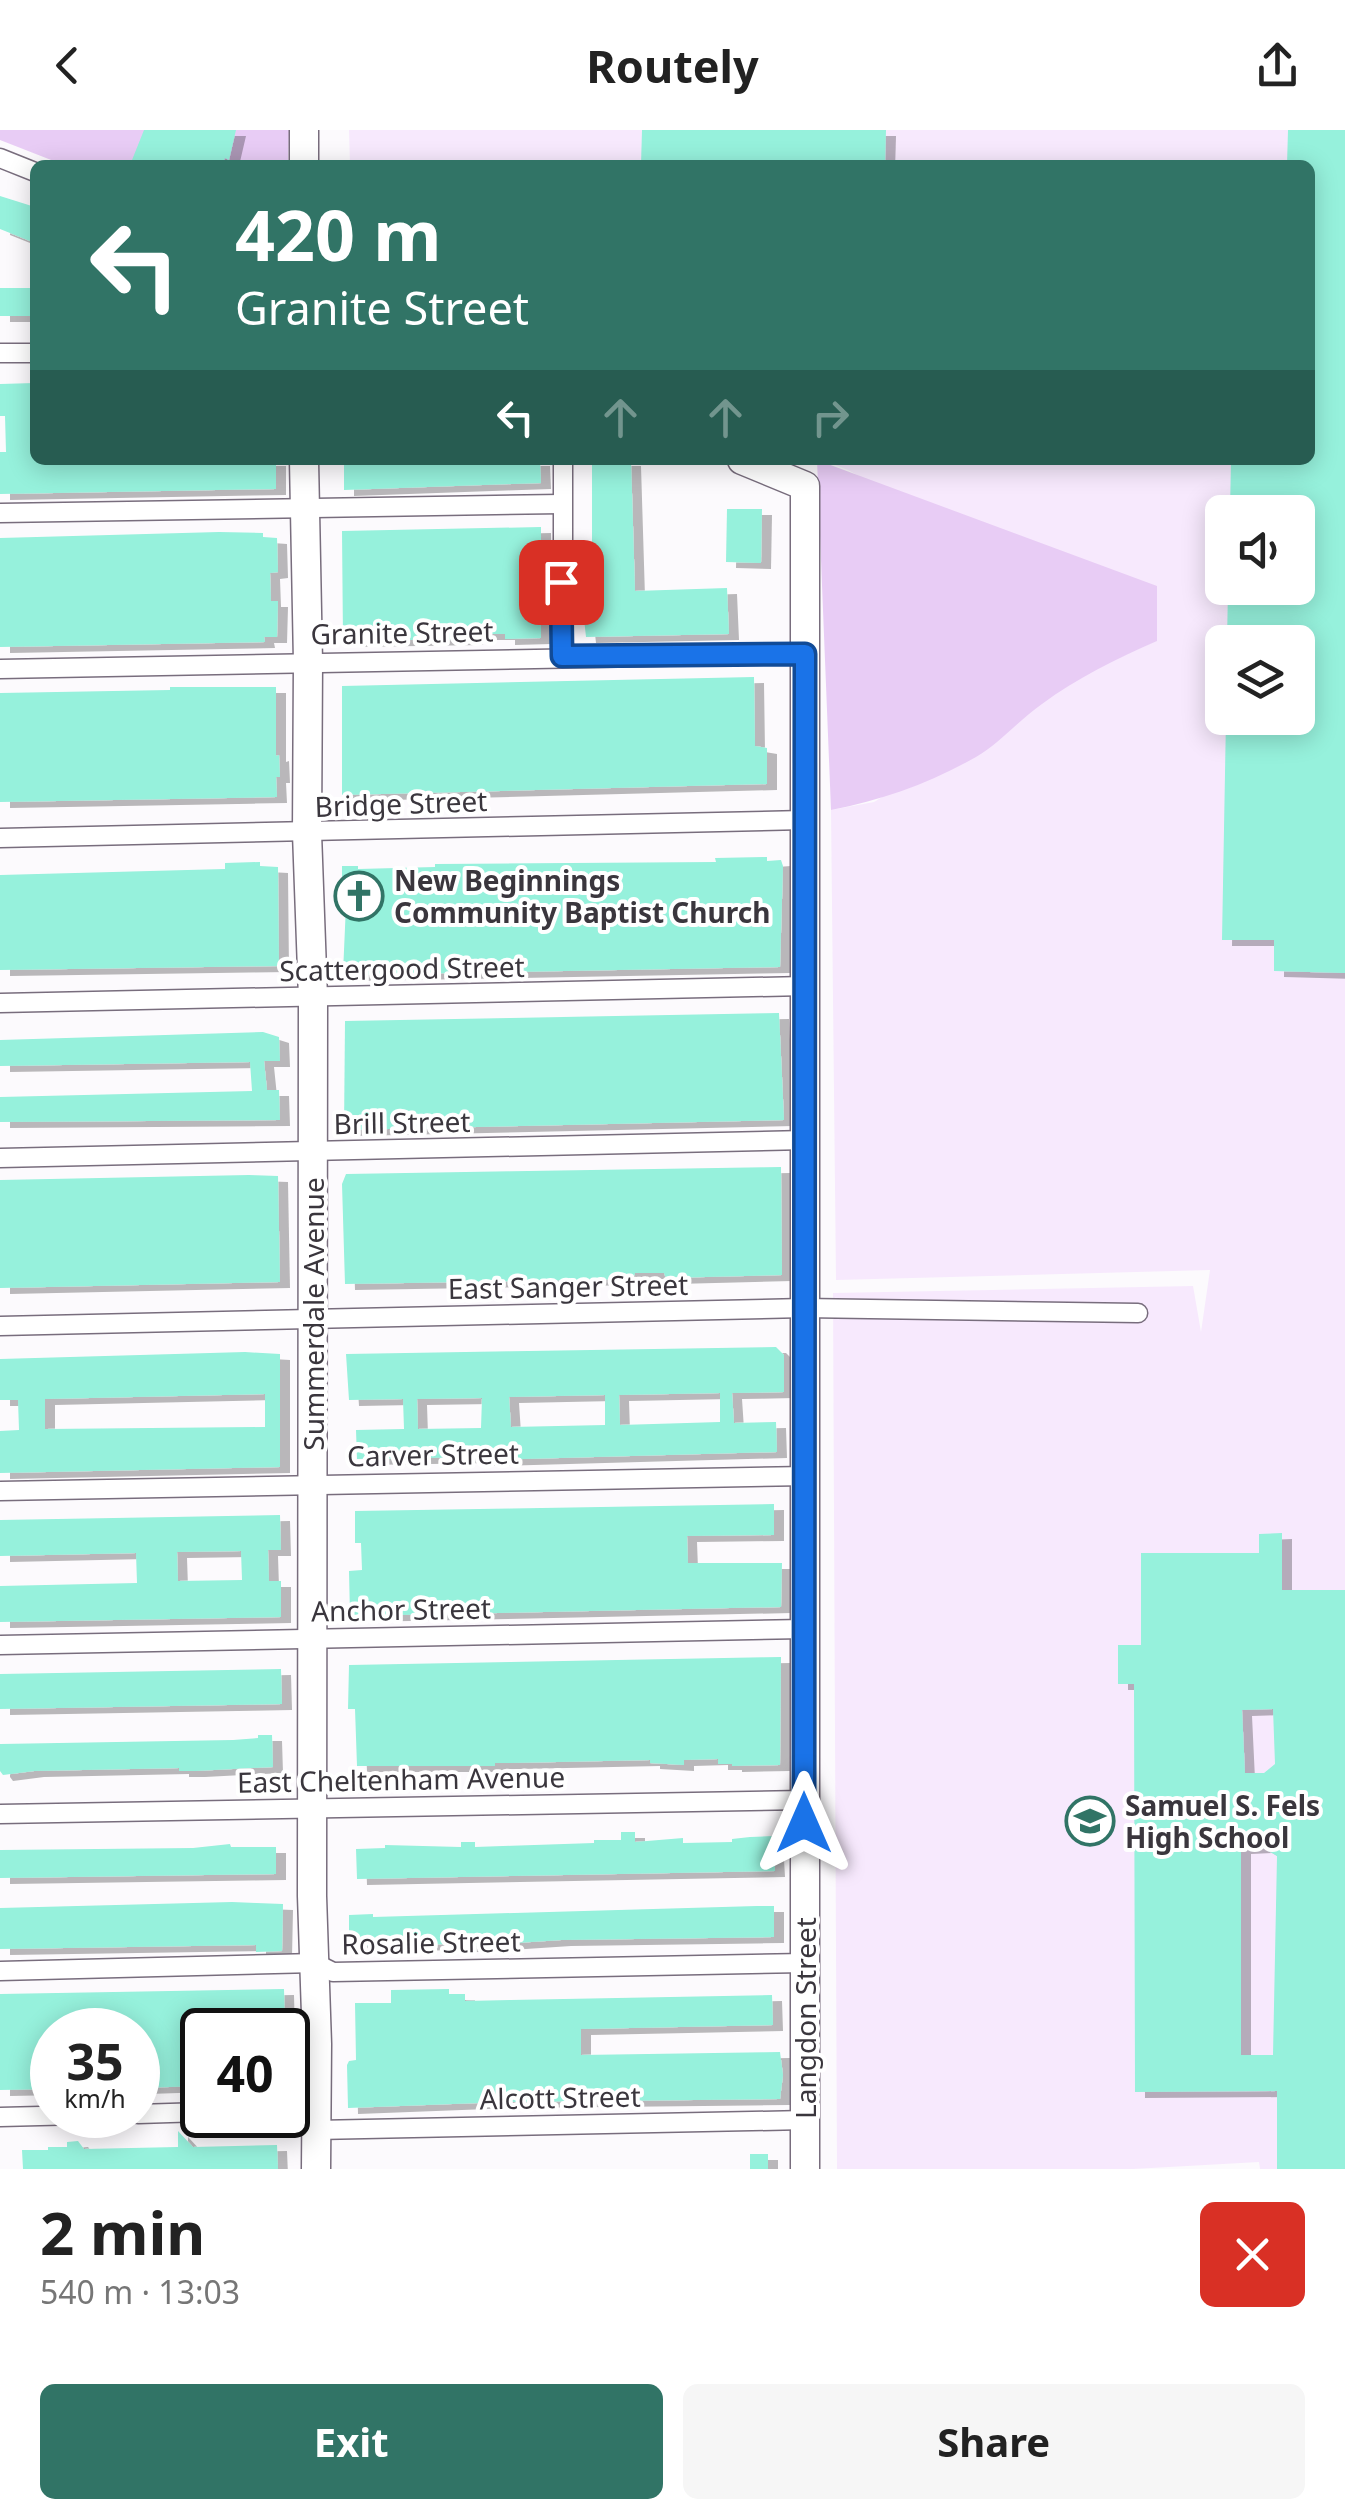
<!DOCTYPE html>
<meta charset="utf-8">
<style>
:root{--surface:#fff;--page:#f6f6f6;--text:#222;--muted:#767676;--accent:#317466}
body{margin:0;font-family:"Noto Sans",sans-serif;background:var(--page);color:var(--text);height:100vh;display:flex;flex-direction:column;font-size:38px;white-space:nowrap}
*{box-sizing:border-box;margin:0}
p{font-size:32px;color:var(--muted)}
.icon{flex:none;width:55px;height:55px;fill:none;stroke:currentColor;stroke-width:2;stroke-linecap:round;stroke-linejoin:round}
.map{position:relative;height:2039px;overflow:hidden}
.drawer{display:flex;flex-direction:column;background:var(--surface);flex:1}
.drawer>*{flex:none}
.guide{position:absolute;left:30px;top:30px;width:1285px;height:305px;border-radius:15px;box-shadow:0 5px 25px #0003;background:#317466;color:#fff;overflow:hidden}
.tools{position:absolute;left:1205px;top:365px;display:grid;gap:20px}
.tools a{display:grid;place-items:center;width:110px;height:110px;border-radius:15px;background:var(--surface);box-shadow:0 5px 25px #0003;font-size:50px}
.speed{position:absolute;left:30px;top:1878px;display:flex;gap:20px;font-size:50px;font-weight:700;text-align:center}
.speed>*{display:grid;place-content:center;width:130px;height:130px;border-radius:50%;background:var(--surface);box-shadow:0 5px 25px #0003;line-height:1}
.speed small{font-size:25px;font-weight:400}
.speed .limit{border:5px solid #111;border-radius:15px;background:#fff;color:#111}
.pin{position:absolute;display:grid;place-items:center;width:85px;height:85px;color:#fff;margin:-42px;border-radius:20px;box-shadow:0 5px 15px #0006}
.me{position:absolute;width:110px;margin:-55px;rotate:0deg;stroke-linejoin:round;filter:drop-shadow(0 0 8px #0008)}
.turn{display:flex;align-items:center;gap:35px;height:210px;padding:0 40px;font-size:45px}
.turn .icon{width:130px;height:130px;stroke-width:2.5}
.turn b{display:block;font-size:70px;line-height:85px}
.lanes{display:flex;align-items:center;height:95px;padding:0 40px;background:#0003;justify-content:center;gap:50px;direction:ltr}
.lanes .off{opacity:.35}
.round{display:grid;place-items:center;flex:none;width:105px;height:105px;border-radius:15px;background:var(--page)}
.summary{display:flex;align-items:center;justify-content:space-between;height:170px;padding:0 40px}
h1{font-size:60px;font-weight:700;line-height:75px}
.action{display:flex;gap:20px;margin-top:auto;padding:20px 40px}
.action a{flex:1;height:115px;border-radius:15px;background:var(--accent);color:#fff;font-size:40px;font-weight:700;line-height:115px;text-align:center}
.action a+a{background:var(--page);color:var(--text)}
header{display:flex;justify-content:space-between;align-items:center;height:130px;padding:0 40px;background:var(--surface);font-size:45px;font-weight:700}
.map>svg:first-child{display:block}
.built{fill:#f7e9fd;fill-rule:evenodd}
.green{fill:#e8ccf5}
.building{fill:#96f1dc;fill-rule:evenodd;filter:url(#shadow)}
.lines{fill:none;stroke-linecap:round;stroke-linejoin:round}
.street-casing{stroke:#786d7d;stroke-width:21}
.secondary-casing{stroke:#786d7d;stroke-width:31}
.street{stroke:#fff;stroke-width:18}
.secondary{stroke:#fff;stroke-width:28}
.route-casing{stroke:#114b97;stroke-width:25}
.route{stroke:#1a73e8;stroke-width:18}
.labels{text-anchor:middle;dominant-baseline:central;stroke-width:8;stroke-linejoin:round;paint-order:stroke}
.street-label{font-size:28px;fill:#3a363d;stroke:#fff}
.poi-label{font-size:28px;font-weight:bold;fill:#3a363d;stroke:#fff;text-anchor:start}
</style>
<header><svg class="icon" aria-label="back" viewBox="0 0 24 24"><path d="M15 5l-7 7 7 7"/></svg>Routely<svg class="icon" aria-label="share" viewBox="0 0 24 24"><path d="M12 15V3M7 8l5-5 5 5M5 13v7h14v-7"/></svg></header>
<div class="map">
<svg width="1345" height="2039" viewBox="0 0 1345 2039">
<defs>
<filter id="shadow"><feDropShadow dx="10" dy="6" stdDeviation="0" flood-color="#0004"/></filter>
</defs>
<rect width="100%" height="100%" fill="#fcfafd"/>
<path class="built" d="M349,0H1345V2039H1260L1259,2032L1133,2039H837L833,1163L1193,1156L1201,1202L1210,1140L836,1150L831,680L874,672L1094,539L1156,511L848,340L823,330H1310V35H350ZM1222,382H1298V458H1222ZM1222,512H1298V588H1222Z"/>
<g class="green">
<polygon points="0,0 289,0 288,35 64,35 0,10"/>
<path d="M817,330L1157,456V511C1116,529 1077,548 1042,574C1019,590 1000,613 976,627C930,653 883,670 831,680Z"/>
</g>
<g class="building">
<polygon points="144,0 236,0 229,30 225,28 222,35 130,35"/>
<polygon points="642,0 886,0 885,35 641,35"/>
<polygon points="1288,0 1345,0 1345,843 1274,841 1274,810 1222,810 1226,588 1298,588 1298,512 1227,512 1228,458 1298,458 1298,382 1230,382 1231,330 1310,330 1310,35 1287,35"/>
<polygon points="0,66 35,77 35,113 0,99"/>
<rect x="0" y="158" width="35" height="28"/>
<polygon points="35,253 35,330 276,330 276,359 0,364 0,322 6,322 5,286 0,286 0,254"/>
<polygon points="344,330 540,330 541,353 344,360"/>
<polygon points="592,330 631,330 635,461 727,458 729,504 586,507 581,461 592,460"/>
<polygon points="727,379 762,379 761,433 726,432"/>
<polygon points="541,397 541,508 505,509 505,504 474,504 473,509 343,511 342,401"/>
<polygon points="219,402 263,403 263,407 277,408 278,442 270,443 271,471 278,471 277,507 264,507 265,512 0,517 0,408"/>
<polygon points="754,547 755,616 767,618 767,654 342,665 342,556"/>
<polygon points="170,557 276,557 276,626 279,625 280,647 276,647 277,667 0,672 0,563 170,560"/>
<polygon points="767,727 767,731 781,730 783,736 780,837 345,845 343,843 346,775 342,775 342,736 358,736 358,739 435,737 435,734 716,732 715,728"/>
<polygon points="260,732 260,736 278,737 279,836 0,840 0,745 225,739 225,733"/>
<polygon points="779,883 784,990 344,1000 345,891"/>
<polygon points="263,902 279,907 280,931 264,931 267,960 279,960 280,990 0,992 0,967 252,961 250,932 0,936 0,910"/>
<polygon points="781,1037 782,1145 666,1148 664,1143 635,1143 633,1149 345,1154 342,1054 346,1044"/>
<polygon points="249,1045 278,1046 280,1152 0,1158 0,1050"/>
<path d="M776,1217L784,1225V1262L732,1263L734,1293L776,1292L777,1322L484,1330V1327L357,1329L356,1300L404,1299L403,1269L349,1270L346,1224ZM720,1263V1292L620,1295L619,1265ZM605,1265V1295L511,1297L509,1267ZM482,1268L481,1298L418,1299L417,1269Z"/>
<path d="M245,1222L280,1224V1337L0,1343V1301L19,1300L18,1270H0V1229ZM265,1264V1297L45,1299V1269Z"/>
<polygon points="774,1374 774,1405 687,1406 688,1433 782,1433 781,1477 350,1486 349,1441 362,1440 361,1413 355,1413 355,1381"/>
<path d="M280,1385L281,1420H268L269,1451H281V1487L0,1492V1456L137,1453L136,1423L0,1426V1390ZM241,1421L242,1450L178,1451L177,1422Z"/>
<path d="M1282,1403V1460H1345V2039H1277V1961L1135,1962L1134,1554H1118V1515H1141V1423H1259V1404ZM1273,1579L1275,1634L1264,1643H1245L1242,1580ZM1262,1717L1277,1726L1273,1925H1241V1718Z"/>
<polygon points="781,1527 780,1635 732,1636 732,1634 718,1634 718,1629 684,1630 684,1635 650,1633 650,1630 510,1633 495,1633 495,1636 357,1636 355,1579 348,1579 349,1535"/>
<polygon points="281,1539 282,1574 0,1579 0,1544"/>
<polygon points="258,1605 272,1605 273,1637 195,1641 179,1641 179,1638 34,1641 3,1645 0,1641 0,1614 233,1610 258,1608"/>
<polygon points="621,1702 635,1702 635,1712 683,1708 683,1713 732,1712 732,1709 750,1707 773,1706 775,1741 357,1749 356,1719 385,1718 385,1715 461,1717 461,1712 475,1712 475,1717 594,1713 594,1710 621,1710"/>
<polygon points="230,1714 231,1717 276,1717 276,1744 0,1748 0,1720 193,1718"/>
<polygon points="232,1772 283,1774 282,1821 256,1822 256,1815 0,1819 0,1778"/>
<polygon points="757,1776 774,1776 774,1807 561,1810 453,1817 453,1814 350,1816 349,1811 349,1785 373,1784 373,1787"/>
<polygon points="284,1859 285,1900 202,1900 200,1956 138,1958 138,1931 143,1931 143,1903 138,1903 138,1900 52,1900 52,1959 0,1960 0,1864"/>
<polygon points="449,1859 449,1864 465,1864 465,1871 772,1865 773,1895 581,1899 581,1925 780,1922 783,1945 780,1969 504,1972 348,1978 347,1935 349,1931 356,1930 355,1873 391,1873 391,1860"/>
<polygon points="178,2001 193,2017 277,2015 278,2039 23,2039 22,2020 48,2020 48,2017 67,2017 67,2012 78,2011 84,2019 178,2017"/>
<rect x="750" y="2024" width="18" height="15"/>
</g>
<g class="lines">
<g class="street-casing">
<g id="street">
<polyline points="0,28 35,42"/>
<polyline points="0,223 35,223"/>
<polyline points="0,383 562,374"/>
<polyline points="563,526 563,330"/>
<polyline points="0,539 805,524"/>
<polyline points="0,708 804,690"/>
<polyline points="0,873 805,856"/>
<polyline points="0,1028 806,1010"/>
<polyline points="0,1196 804,1178 1138,1183"/>
<polyline points="0,1361 807,1346"/>
<polyline points="0,1515 804,1499"/>
<polyline points="0,1684 803,1670"/>
<polyline points="0,1841 315,1833 333,1842 805,1833"/>
<polyline points="288,1980 316,1980"/>
<polyline points="138,1984 202,1982"/>
<polyline points="0,1987 80,1985"/>
<polyline points="316,2000 805,1990"/>
</g>
</g>
<g class="secondary-casing">
<g id="secondary">
<polyline points="304,0 304,35"/>
<polyline points="304,330 308,532 307,703 313,868 312,1766 317,1914 316,2039"/>
<polyline points="742,330 805,356 805,2039"/>
</g>
</g>
<use href="#street" class="street"/>
<use href="#secondary" class="secondary"/>
</g>
<g class="lines">
<g class="route-casing">
<polyline id="route" points="561,452 562,526 805,524 804,1693"/>
</g>
<use href="#route" class="route"/>
</g>
<defs>
<g id="church-ring" transform="scale(2.5)"><circle r="9.5" fill="#fff" stroke="#317466" stroke-width="1.5"/><path d="M-1.2-6h2.4v3.5h3.3v2.4h-3.3V6h-2.4V-.1h-3.3v-2.4h3.3Z" fill="#317466"/></g>
<g id="school-ring" transform="scale(2.5)"><circle r="9.5" fill="#fff" stroke="#317466" stroke-width="1.5"/><path d="M0-5L7-2L0 1L-7-2ZM-4 1L0 2.5L4 1V4Q0 6-4 4Z" fill="#317466"/></g>
</defs>
<g fill-rule="evenodd">
<use href="#church-ring" x="359" y="766"/>
<use href="#school-ring" x="1090" y="1691"/>
</g>
<g class="labels">
<g class="street-label">
<text transform="translate(402 502) rotate(-1)">Granite Street</text>
<text transform="translate(401 673) rotate(-2)">Bridge Street</text>
<text transform="translate(402 838) rotate(-1)">Scattergood Street</text>
<text transform="translate(402 992) rotate(-1)">Brill Street</text>
<text transform="translate(568 1156) rotate(-1)">East Sanger Street</text>
<text transform="translate(313 1184) rotate(-90)">Summerdale Avenue</text>
<text transform="translate(433 1324) rotate(-1)">Carver Street</text>
<text transform="translate(401 1479) rotate(-1)">Anchor Street</text>
<text transform="translate(401 1649) rotate(-1)">East Cheltenham Avenue</text>
<text transform="translate(431 1812) rotate(-1)">Rosalie Street</text>
<text transform="translate(805 1888) rotate(-90)">Langdon Street</text>
<text transform="translate(560 1967) rotate(-1)">Alcott Street</text>
</g>
<g class="poi-label">
<text x="394" y="750">New Beginnings<tspan x="394" dy="32">Community Baptist Church</tspan></text>
<text x="1125" y="1675">Samuel S. Fels<tspan x="1125" dy="32">High School</tspan></text>
</g>
</g>
</svg>
<div class="tools">
<a><svg class="icon" aria-label="sound" viewBox="0 0 24 24"><path d="M4 9h4l5-4v14l-5-4H4zM17 9q2 3 0 6"/></svg></a>
<a><svg class="icon" aria-label="layers" viewBox="0 0 24 24"><path d="M12 4l9 5-9 5-9-5zM3 14l9 5 9-5"/></svg></a>
</div>
<div class="speed"><div>35<small>km/h</small></div><div class="limit">40</div></div>
<div class="pin" style="left:561px;top:452px;background:#d93025"><svg class="icon" aria-label="arrive" viewBox="0 0 24 24"><path d="M6 21V4h12l-3 4 3 4H6"/></svg></div>
<svg class="me" style="left:804px;top:1693px" viewBox="-20 -20 40 40"><path d="M0-17L14 15 0 8-14 15z" fill="#1a73e8" stroke="#fff" stroke-width="4"/></svg>
<div class="guide">
<div class="turn"><svg class="icon" aria-label="left" viewBox="0 0 24 24"><path d="M17 20v-9H6M10 6l-5 5 5 5"/></svg><div><b>420 m</b>Granite Street</div></div>
<div class="lanes"><svg class="icon" aria-label="left" viewBox="0 0 24 24"><path d="M17 20v-9H6M10 6l-5 5 5 5"/></svg><svg class="icon off" aria-label="ahead" viewBox="0 0 24 24"><path d="M12 20V5M6 11l6-6 6 6"/></svg><svg class="icon off" aria-label="ahead" viewBox="0 0 24 24"><path d="M12 20V5M6 11l6-6 6 6"/></svg><svg class="icon off" aria-label="right" viewBox="0 0 24 24"><path d="M7 20v-9h11M14 6l5 5-5 5"/></svg></div>
</div>
</div>
<section class="drawer">
<div class="summary"><div><h1>2 min</h1><p>540 m · 13:03</p></div><a class="round" style="background:#d93025;color:#fff"><svg class="icon" aria-label="close" viewBox="0 0 24 24"><path d="M6 6l12 12M18 6L6 18"/></svg></a></div>
<div class="action"><a>Exit</a><a>Share</a></div>
</section>
